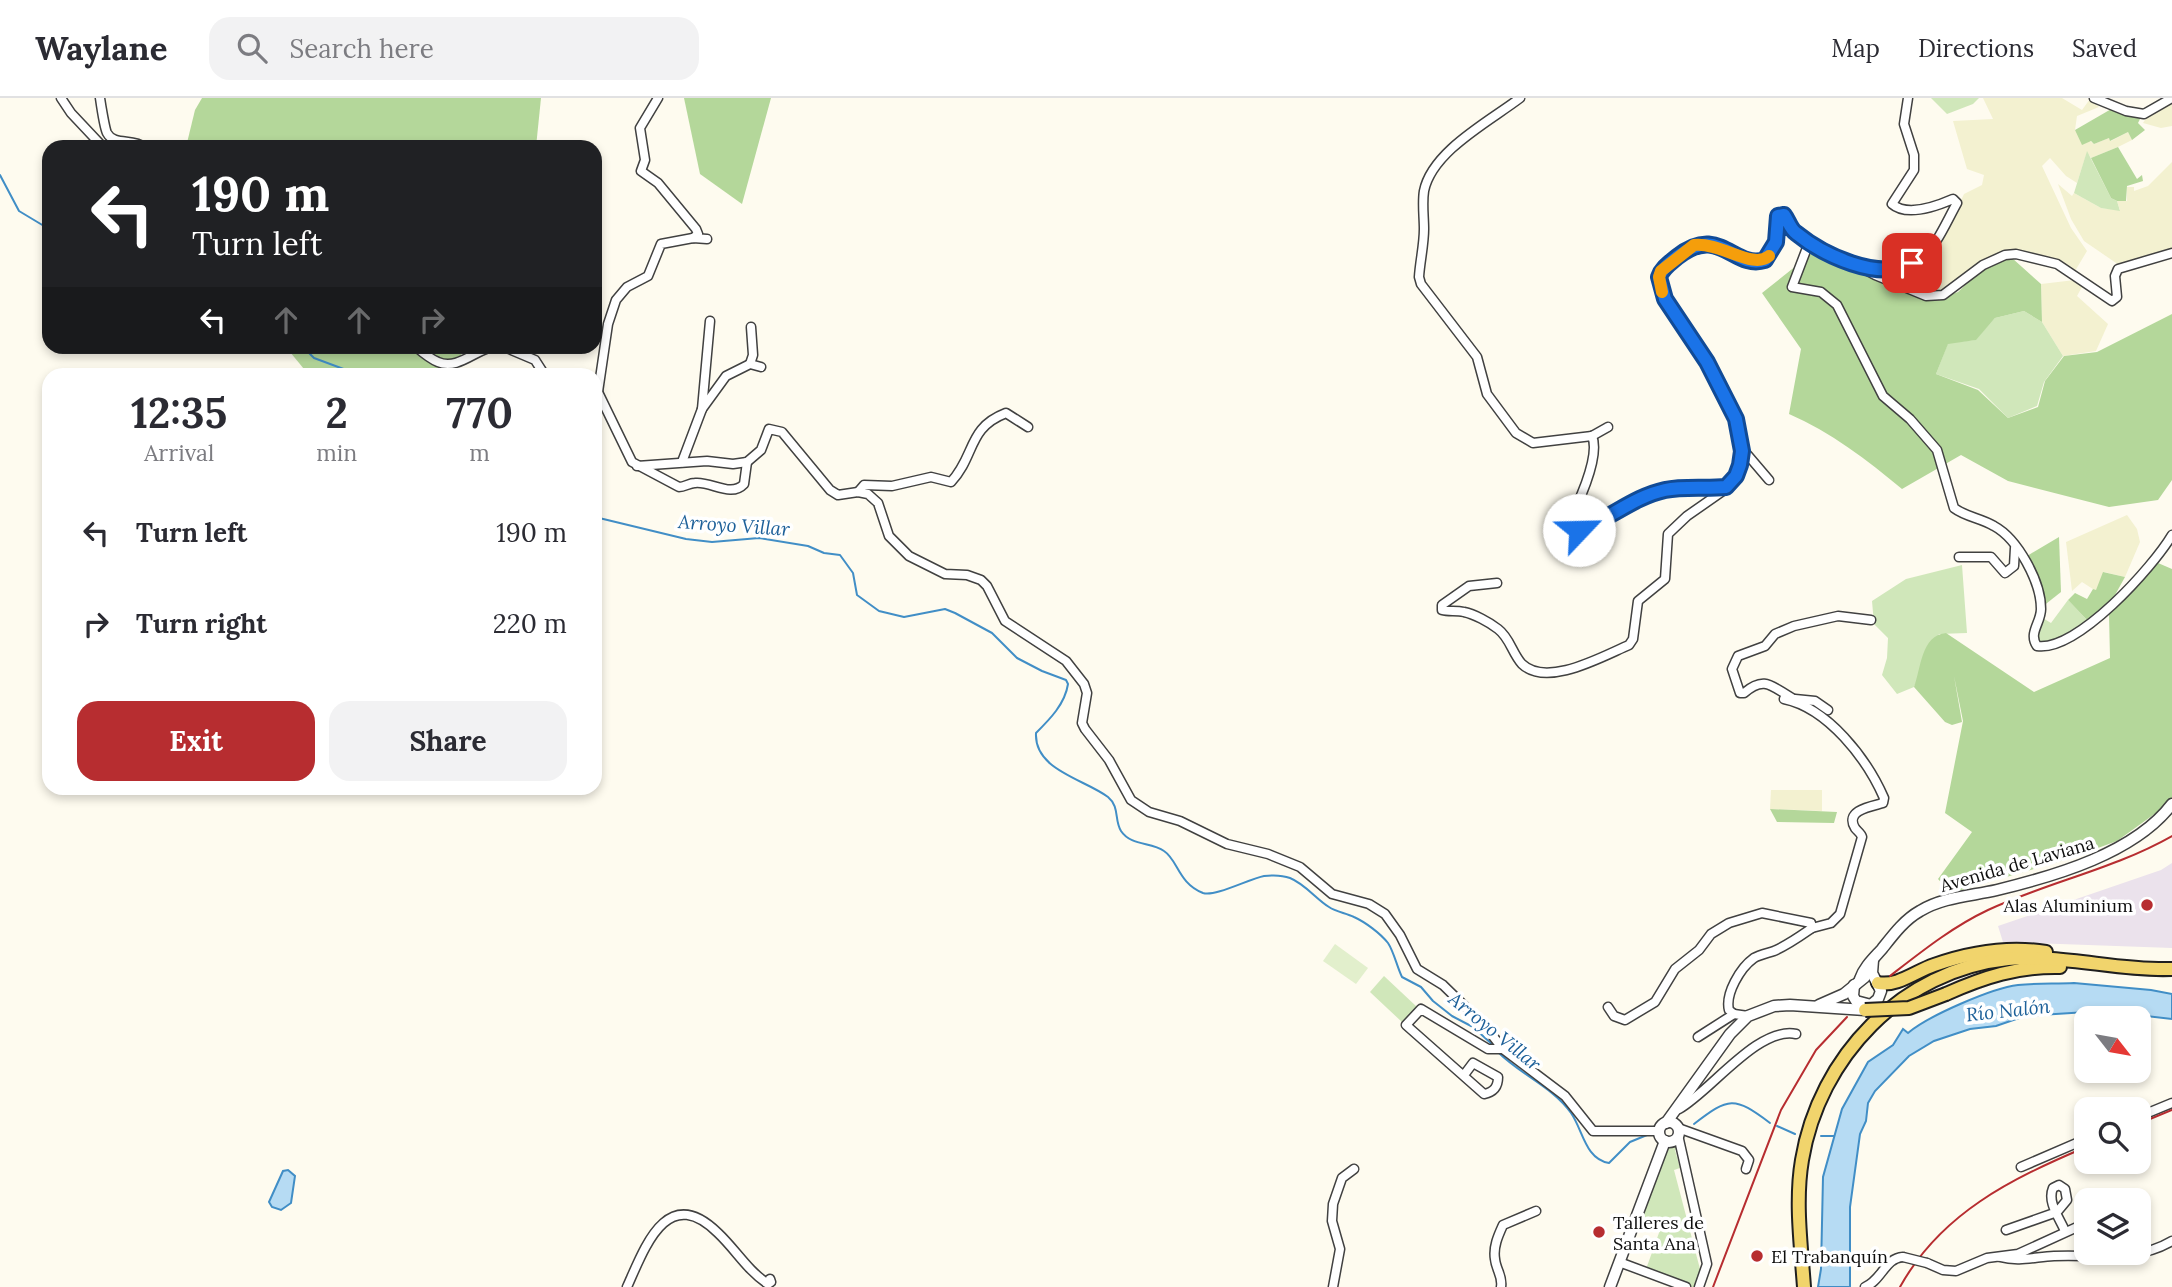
<!DOCTYPE html>
<meta charset="utf-8">
<style>
:root{--surface:#fff;--page:#f2f2f3;--text:#2b2b33;--muted:#7c7c81;--line:#e1e1e2;--accent:#b72d30}
body{margin:0;font-family:Lora,serif;background:var(--page);color:var(--text);height:100vh;display:flex;flex-direction:column;font-size:26px;white-space:nowrap}
*{box-sizing:border-box;margin:0}
p{font-size:23px;color:var(--muted)}
.icon{flex:none;width:38px;height:38px;fill:none;stroke:currentColor;stroke-width:2;stroke-linecap:round;stroke-linejoin:round}
.map{position:relative;flex:1;overflow:hidden}
.side{position:absolute;left:42px;top:270px;width:560px;height:427px;display:flex;flex-direction:column;background:var(--surface);border-radius:21px;box-shadow:0 4px 10px #0003}
.side>*{flex:none}
.banner{position:absolute;left:42px;top:42px;width:560px;height:214px;border-radius:21px;box-shadow:0 4px 10px #0003;background:#202124;color:#fff;overflow:hidden}
.needle{width:46px;rotate:121deg}
.tools{position:absolute;left:2074px;top:908px;display:grid;gap:14px}
.tools a{display:grid;place-items:center;width:77px;height:77px;border-radius:14px;background:var(--surface);box-shadow:0 4px 10px #0003;font-size:35px}
.pin{position:absolute;display:grid;place-items:center;width:60px;height:60px;color:#fff;margin:-30px;border-radius:14px;box-shadow:0 4px 10px #0006}
.me{position:absolute;width:77px;margin:-38px;rotate:66deg;stroke-linejoin:round;filter:drop-shadow(0 0 5px #0008)}
.turn{display:flex;align-items:center;gap:24px;height:147px;padding:0 35px;font-size:32px}
.turn .icon{width:91px;height:91px;stroke-width:2.5}
.turn b{display:block;font-size:49px;line-height:60px}
.lanes{display:flex;align-items:center;height:66px;padding:0 35px;background:#0003;justify-content:center;gap:35px;direction:ltr}
.lanes .off{opacity:.35}
.eta{display:flex;justify-content:space-evenly;align-items:center;height:119px;text-align:center}
.eta b{font-size:42px;font-weight:700;line-height:49px}
.cta{display:flex;gap:14px;margin-top:auto;padding:14px 35px}
.cta a{flex:1;height:80px;border-radius:21px;background:var(--accent);color:#fff;font-size:28px;font-weight:700;line-height:80px;text-align:center}
.cta a+a{background:var(--page);color:var(--text)}
ul{padding:0;list-style:none}
li{display:flex;align-items:center;gap:21px;height:91px;padding:0 35px}
li div{flex:1}
li b{display:block;font-size:26px}
li em{font-style:normal}
header{display:flex;align-items:center;gap:42px;box-sizing:border-box;height:98px;padding:0 35px;background:var(--surface);border-bottom:2px solid var(--line)}
header strong{font-size:33px}
nav{display:flex;gap:38px;margin-inline-start:auto;font-size:24px}
.search{width:490px;height:63px;background:var(--page);display:flex;align-items:center;gap:18px;box-sizing:border-box;padding:0 24px;border-radius:21px;color:var(--muted);font-size:26px}
.map>svg:first-child{display:block}
.industrial{fill:#ebe2ec}
.farmland{fill:#f3f1d0}
.green{fill:#d0e7ba}
.forest{fill:#b4d79a}
.pitch{fill:#e2efcc}
.water{fill:#b6dbf3;stroke:#418ec6;stroke-width:2}
.lines{fill:none;stroke-linecap:round;stroke-linejoin:round}
.stream{stroke:#418ec6;stroke-width:2}
.minor-casing{stroke:#414141;stroke-width:11}
.tertiary-casing{stroke:#414141;stroke-width:13}
.primary-casing{stroke:#1f1f1f;stroke-width:16}
.minor{stroke:#fff;stroke-width:8}
.tertiary{stroke:#fff;stroke-width:10}
.primary{stroke:#f1d46c;stroke-width:12}
.rail{stroke:#b72d30;stroke-width:2}
.minor-bridge-casing{stroke:#414141;stroke-width:11;stroke-linecap:butt}
.primary-bridge-casing{stroke:#1f1f1f;stroke-width:16;stroke-linecap:butt}
.minor-bridge{stroke:#fff;stroke-width:8}
.primary-bridge{stroke:#f1d46c;stroke-width:12}
.route-casing{stroke:#114b97;stroke-width:18}
.route{stroke:#1a73e8;stroke-width:12}
.slow{stroke:#f59e0b;stroke-width:12}
.poi-dot{fill:#b72d30;stroke:#fff;stroke-width:2.5}
.labels{text-anchor:middle;dominant-baseline:central;stroke-width:7;stroke-linejoin:round;paint-order:stroke}
.street-label{font-size:18px;fill:#0e0e0e;stroke:#fff}
.poi-label{font-size:18px;fill:#0e0e0e;stroke:#fff;text-anchor:start}
.water-label{font-size:19px;font-style:italic;fill:#1d6099;stroke:#fff}
</style>
<header>
<strong>Waylane</strong>
<div class="search"><svg class="icon" aria-label="search" viewBox="0 0 24 24"><circle cx="10" cy="10" r="6"/><path d="M15 15l6 6"/></svg>Search here</div>
<nav><a>Map</a><a>Directions</a><a>Saved</a></nav>
</header>
<div class="map">
<svg width="2172" height="1189" viewBox="0 0 2172 1189">
<rect width="100%" height="100%" fill="#fefbef"/>
<polygon class="industrial" points="2172,765 2172,850 2003,844 1998,828 2161,772"/>
<g class="farmland">
<polygon points="1983,0 2062,0 2082,12 2090,1 2099,9 2077,18 2075,32 2094,46 2109,40 2111,43 2128,34 2132,42 2118,49 2091,60 2087,54 2077,85 2066,78 2050,60 2042,68 2071,130 2087,153 2075,173 2050,161 2012,153 1945,193 1934,196 1921,194 1877,176 1926,160 1942,142 1964,96 1982,87 1984,77 1967,71 1953,23 1993,21"/>
<polygon points="2172,4 2172,28 2161,30 2143,25 2148,17"/>
<polygon points="2172,64 2172,153 2133,166 2119,167 2084,143 2071,121 2058,86 2072,98 2074,95 2101,110 2120,112 2117,103 2127,103 2127,89 2134,89 2134,93 2148,88"/>
<polygon points="2075,182 2083,187 2077,198 2108,226 2096,253 2063,258 2042,224 2041,186"/>
<polygon points="2127,417 2137,431 2140,444 2125,479 2104,474 2096,493 2082,484 2072,493 2066,444"/>
<polygon points="1771,692 1822,692 1822,713 1770,711"/>
</g>
<g class="green">
<polygon points="1931,0 1979,0 1973,6 1947,16"/>
<polygon points="2087,53 2111,100 2117,103 2120,113 2101,110 2074,95"/>
<polygon points="2024,213 2042,224 2063,258 2044,284 2037,308 2008,320 1979,291 1936,276 1948,245 1975,242 1995,220"/>
<polygon points="1962,467 1967,535 1939,536 1914,589 1897,596 1882,577 1887,560 1888,540 1874,526 1872,503 1906,481"/>
<polygon points="2068,502 2088,523 2060,541 2041,546 2036,542 2041,519 2051,525"/>
<polygon points="1384,878 1417,909 1403,925 1370,894"/>
<polygon points="1669,1043 1673,1043 1680,1049 1675,1052 1680,1070 1674,1072 1700,1171 1706,1171 1699,1189 1686,1189 1645,1174 1660,1132 1636,1122"/>
</g>
<g class="forest">
<polygon points="202,0 541,0 536,49 186,49 195,12"/>
<polygon points="684,0 771,0 742,106 700,76"/>
<polygon points="2113,10 2142,17 2138,25 2145,32 2132,42 2128,34 2110,43 2109,40 2094,46 2091,43 2082,47 2075,32"/>
<polygon points="2118,49 2137,81 2142,77 2143,83 2127,88 2126,103 2117,103 2111,100 2091,60"/>
<path d="M1816,152L1892,188L1934,202L1958,194L1977,176L1998,163L2012,160L2041,186L2042,224L2024,213L1995,220L1976,242L1948,246L1936,276L1978,292L2008,320L2038,309L2045,283L2064,258L2097,254L2172,216V382L2158,402L2109,409L2008,383L1961,357L1902,391C1867,362 1831,334 1789,316L1801,251L1762,195Z"/>
<polygon points="286,249 464,249 454,276 308,276"/>
<polygon points="2059,439 2061,494 2042,509 2027,458"/>
<path d="M2158,465L2172,471V699L2167,707L2117,743L2068,761L1951,795L1938,781L1972,734L1945,715L1963,623L1954,578L1962,624L1952,627L1945,624L1914,589C1921,571 1921,537 1946,535L2034,594L2110,560L2109,516Z"/>
<polygon points="2103,474 2125,479 2110,506 2088,523 2068,502 2075,495 2087,501 2093,491 2096,492"/>
<polygon points="1770,711 1837,714 1834,725 1777,724"/>
</g>
<polygon class="pitch" points="1335,846 1368,870 1356,886 1323,863"/>
<g class="water">
<path d="M2074,885L2151,892L2172,896V921L2103,913L2025,918L1996,928L1970,931L1934,943L1909,958L1875,993L1868,1005L1866,1023L1860,1036L1850,1109V1189H1818L1821,1171L1823,1079L1842,1011L1868,964L1893,947L1903,931L1908,935C1928,918 1992,890 2018,887C2037,885 2055,886 2074,885Z"/>
<polygon points="288,1072 295,1078 291,1105 281,1112 272,1109 269,1104 283,1073"/>
</g>
<g class="lines">
<g class="stream">
<polyline points="0,77 19,113 49,131"/>
<polyline points="302,248 314,260 357,276"/>
<path d="M595,419L686,441L712,444L759,440L808,448L824,455L840,457L853,475L857,497L879,513L904,519L945,511L955,515L992,535L1017,560L1042,573L1066,582L1068,586C1065,606 1050,621 1036,635C1034,672 1084,681 1108,699C1120,709 1114,722 1121,733C1131,748 1151,744 1164,753C1178,762 1178,785 1203,795C1215,799 1249,781 1264,778C1273,777 1282,777 1290,780C1305,786 1316,801 1329,809C1336,814 1346,815 1354,819C1365,824 1380,835 1388,845C1394,854 1397,869 1402,879L1421,889L1433,903L1452,918L1473,929L1494,948"/>
<path d="M1499,955C1520,976 1554,990 1571,1015C1583,1032 1585,1061 1609,1065L1630,1044L1647,1037"/>
<path d="M1694,1026C1729,999 1734,998 1770,1025"/>
<polyline points="1777,1028 1795,1036"/>
<polyline points="1821,1038 1834,1038"/>
</g>
<g class="minor-casing">
<g id="minor">
<polyline points="61,0 71,15 103,49"/>
<path d="M100,0C101,7 105,31 107,35C114,48 133,40 144,49"/>
<polyline points="658,0 640,30 645,62 641,73 658,85 696,131 698,136 693,140"/>
<path d="M1520,0C1490,23 1432,53 1424,93C1422,105 1424,119 1424,131C1424,147 1420,163 1419,179L1421,186L1477,259L1487,296L1516,335L1533,345L1592,338"/>
<polyline points="2094,0 2126,13 2144,16 2172,0"/>
<path d="M1810,142L1792,189L1821,194L1837,207L1883,298L1910,321L1937,352L1954,410C1966,419 1981,420 1994,428C2018,441 2041,484 2041,511C2041,525 2028,535 2037,548C2077,554 2153,469 2172,437"/>
<path d="M1870,171C1925,181 1936,143 1957,105L1953,101C1937,108 1907,119 1892,106L1914,72V57L1904,26L1908,0"/>
<path d="M415,248C422,254 430,261 438,264C458,273 477,250 496,248"/>
<polyline points="502,248 535,262 544,276"/>
<polyline points="750,266 753,257 751,229"/>
<path d="M595,288L632,364L679,389C685,389 689,385 695,385C711,383 731,400 744,386L747,364"/>
<polyline points="598,294 608,226 616,202 627,189 648,178 661,146 693,140 707,141"/>
<polyline points="702,311 710,223"/>
<path d="M1592,338C1601,359 1576,411 1565,431L1568,435L1604,423L1635,402L1657,394L1678,390L1726,389"/>
<polyline points="1592,338 1608,329"/>
<polyline points="1740,348 1769,382"/>
<polyline points="682,364 702,311 726,278 750,266 761,269"/>
<polyline points="637,368 707,363 733,366 747,364 761,352 769,331 782,334 830,392 838,397 858,394 868,396 878,405 889,438 909,458 945,476 967,477 981,482 987,488 1005,523 1066,563 1084,586 1087,595 1082,625 1085,631 1109,662 1131,702 1149,714 1180,723 1227,746 1268,756 1300,769 1332,796 1369,806 1385,816 1400,837 1417,871 1443,887 1485,928 1503,951 1565,998 1593,1033 1659,1033"/>
<path d="M858,394L864,387L892,388L931,379L951,384C976,357 967,330 1006,315L1028,329"/>
<polyline points="1959,459 1991,459 2005,475 2014,468 2015,450"/>
<path d="M1497,485L1469,488L1442,507V512C1449,514 1456,512 1464,514C1474,516 1489,524 1498,531C1510,540 1512,555 1522,566C1547,590 1603,558 1629,547L1633,541L1638,503L1665,481L1668,436L1687,418L1730,388L1738,374L1742,353L1736,321L1707,264L1665,201L1659,184L1661,173L1694,147L1720,149L1759,164C1782,156 1772,135 1778,118L1784,117L1797,136L1875,177L1926,198L1943,197L1983,167L2005,157L2016,156L2057,166L2112,203L2117,199L2115,178L2118,171L2172,155"/>
<path d="M1792,600C1772,589 1765,577 1744,595H1740L1732,571L1738,558L1765,548L1775,536L1794,528L1838,518L1871,522"/>
<path d="M1784,601C1828,610 1867,661 1884,700L1883,705C1873,708 1844,712 1855,730C1857,733 1861,735 1862,739L1840,816L1831,825L1812,830"/>
<polyline points="1795,601 1815,603 1828,612"/>
<path d="M1608,909L1614,918L1625,922L1655,904L1675,871L1699,852L1711,836L1729,825L1762,815L1811,825L1812,830C1799,839 1788,847 1774,853C1768,855 1759,857 1754,860C1740,870 1725,896 1729,912L1734,916"/>
<polyline points="1698,939 1734,916 1748,918"/>
<path d="M1464,977L1473,965L1498,979C1498,989 1494,994 1484,996L1406,927L1421,911L1488,951H1503"/>
<path d="M1679,1011C1711,993 1758,928 1796,936"/>
<polyline points="2138,1019 2172,1005"/>
<polyline points="1678,1030 1742,1053 1749,1062 1746,1071"/>
<polyline points="1678,1037 1707,1166 1699,1189"/>
<polyline points="2021,1069 2086,1041"/>
<path d="M2006,1132L2057,1114L2067,1102L2065,1091L2059,1087L2053,1090C2047,1104 2059,1119 2065,1133"/>
<path d="M2000,1159C2019,1164 2035,1159 2054,1158C2094,1156 2135,1165 2172,1143"/>
<polyline points="1619,1164 1686,1189"/>
<polyline points="1927,1165 1943,1172 1956,1173 1987,1160 2018,1156 2086,1125"/>
<path d="M627,1189C645,1149 667,1085 718,1135C736,1152 747,1172 768,1186L771,1184L770,1181"/>
<polyline points="1333,1189 1340,1151 1332,1123 1333,1106 1342,1080 1354,1071"/>
<path d="M1501,1189C1503,1178 1496,1172 1495,1161C1493,1149 1498,1138 1503,1127L1536,1113"/>
<path d="M1865,1189C1882,1182 1885,1160 1903,1159"/>
</g>
</g>
<g class="tertiary-casing">
<g id="tertiary">
<path d="M1860,881C1864,869 1874,860 1882,851C1893,837 1904,822 1920,813C1943,799 1971,798 1997,792C2055,778 2135,755 2172,706"/>
<polyline points="1854,887 1853,898 1856,903 1871,907"/>
<polyline points="1819,907 1844,896 1865,879"/>
<circle cx="1669" cy="1034" r="10"/>
<polyline points="1666,1025 1730,936 1748,918 1774,908 1790,907 1865,912 1878,901 1881,893 1872,875 1873,862"/>
<polyline points="1610,1189 1665,1043"/>
</g>
</g>
<g class="primary-casing">
<g id="primary">
<path d="M1878,885C1897,889 1916,873 1934,867C1971,854 2008,848 2046,854"/>
<path d="M1946,896C1984,879 2018,868 2060,869"/>
<path d="M1804,1189C1801,1147 1795,1103 1802,1062C1819,959 1902,872 2008,861C2063,856 2117,873 2172,871"/>
</g>
</g>
<use href="#minor" class="minor"/>
<use href="#tertiary" class="tertiary"/>
<use href="#primary" class="primary"/>
<g class="rail">
<path d="M1890,878C1921,854 1952,829 1988,812C2048,784 2114,771 2172,738"/>
<polyline points="2138,1026 2172,1012"/>
<polyline points="1713,1189 1781,1012 1816,952 1847,919"/>
<path d="M1900,1189C1941,1115 2011,1081 2086,1049"/>
</g>
<g class="minor-bridge-casing">
<polyline id="minor-bridge" points="1903,1159 1927,1165"/>
</g>
<g class="primary-bridge-casing">
<polyline id="primary-bridge" points="1865,912 1909,910 1946,896"/>
</g>
<use href="#minor-bridge" class="minor-bridge"/>
<use href="#primary-bridge" class="primary-bridge"/>
</g>
<g class="lines">
<g class="route-casing">
<path id="route" d="M1579,432C1610,421 1633,399 1665,392C1684,388 1706,391 1726,389L1736,378L1740,367L1742,353L1736,321L1707,264L1665,201L1659,179C1662,170 1670,165 1677,159C1720,125 1733,172 1765,162L1776,144L1778,118L1784,117C1788,122 1790,131 1796,135C1823,157 1879,184 1912,165"/>
</g>
<use href="#route" class="route"/>
<path class="slow" d="M1662,194L1659,179L1661,173L1694,147C1721,144 1753,172 1769,158"/>
</g>
<g class="poi-dot">
<circle cx="2147" cy="807" r="7"/>
<circle cx="1599" cy="1134" r="7"/>
<circle cx="1757" cy="1158" r="7"/>
</g>
<g class="labels">
<g class="street-label">
<text transform="translate(2017 766) rotate(-16)">Avenida de Laviana</text>
</g>
<g class="poi-label">
<text x="2133" y="807" text-anchor="end">Alas Aluminium</text>
<text x="1613" y="1124">Talleres de<tspan x="1613" dy="21">Santa Ana</tspan></text>
<text x="1771" y="1158">El Trabanquín</text>
</g>
<g class="water-label">
<text transform="translate(734 427) rotate(4)">Arroyo Villar</text>
<text transform="translate(2008 912) rotate(-6)">Río Nalón</text>
<text transform="translate(1495 933) rotate(39)">Arroyo Villar</text>
</g>
</g>
</svg>
<div class="tools">
<a><svg class="needle" viewBox="-14 -14 28 28"><path d="M0-13l5 13h-10z" fill="#e53935"/><path d="M0 13l5-13h-10z" fill="#7c7c81"/></svg></a>
<a><svg class="icon" aria-label="search" viewBox="0 0 24 24"><circle cx="10" cy="10" r="6"/><path d="M15 15l6 6"/></svg></a>
<a><svg class="icon" aria-label="layers" viewBox="0 0 24 24"><path d="M12 4l9 5-9 5-9-5zM3 14l9 5 9-5"/></svg></a>
</div>
<div class="pin" style="left:1912px;top:165px;background:#d93025"><svg class="icon" aria-label="arrive" viewBox="0 0 24 24"><path d="M6 21V4h12l-3 4 3 4H6"/></svg></div>
<svg class="me" style="left:1579px;top:432px" viewBox="-20 -20 40 40"><circle r="19" fill="#fff"/><path d="M0-13L10 11 0 6-10 11z" fill="#1a73e8"/></svg>
<div class="banner">
<div class="turn"><svg class="icon" aria-label="left" viewBox="0 0 24 24"><path d="M17 20v-9H6M10 6l-5 5 5 5"/></svg><div><b>190 m</b>Turn left</div></div>
<div class="lanes"><svg class="icon" aria-label="left" viewBox="0 0 24 24"><path d="M17 20v-9H6M10 6l-5 5 5 5"/></svg><svg class="icon off" aria-label="ahead" viewBox="0 0 24 24"><path d="M12 20V5M6 11l6-6 6 6"/></svg><svg class="icon off" aria-label="ahead" viewBox="0 0 24 24"><path d="M12 20V5M6 11l6-6 6 6"/></svg><svg class="icon off" aria-label="right" viewBox="0 0 24 24"><path d="M7 20v-9h11M14 6l5 5-5 5"/></svg></div>
</div>
<section class="side">
<div class="eta">
<div><b>12:35</b><p>Arrival</p></div>
<div><b>2</b><p>min</p></div>
<div><b>770</b><p>m</p></div>
</div>
<ul>
<li><svg class="icon" aria-label="left" viewBox="0 0 24 24"><path d="M17 20v-9H6M10 6l-5 5 5 5"/></svg><div><b>Turn left</b></div><em>190 m</em></li>
<li><svg class="icon" aria-label="right" viewBox="0 0 24 24"><path d="M7 20v-9h11M14 6l5 5-5 5"/></svg><div><b>Turn right</b></div><em>220 m</em></li>
</ul>
<div class="cta"><a>Exit</a><a>Share</a></div>
</section>
</div>
